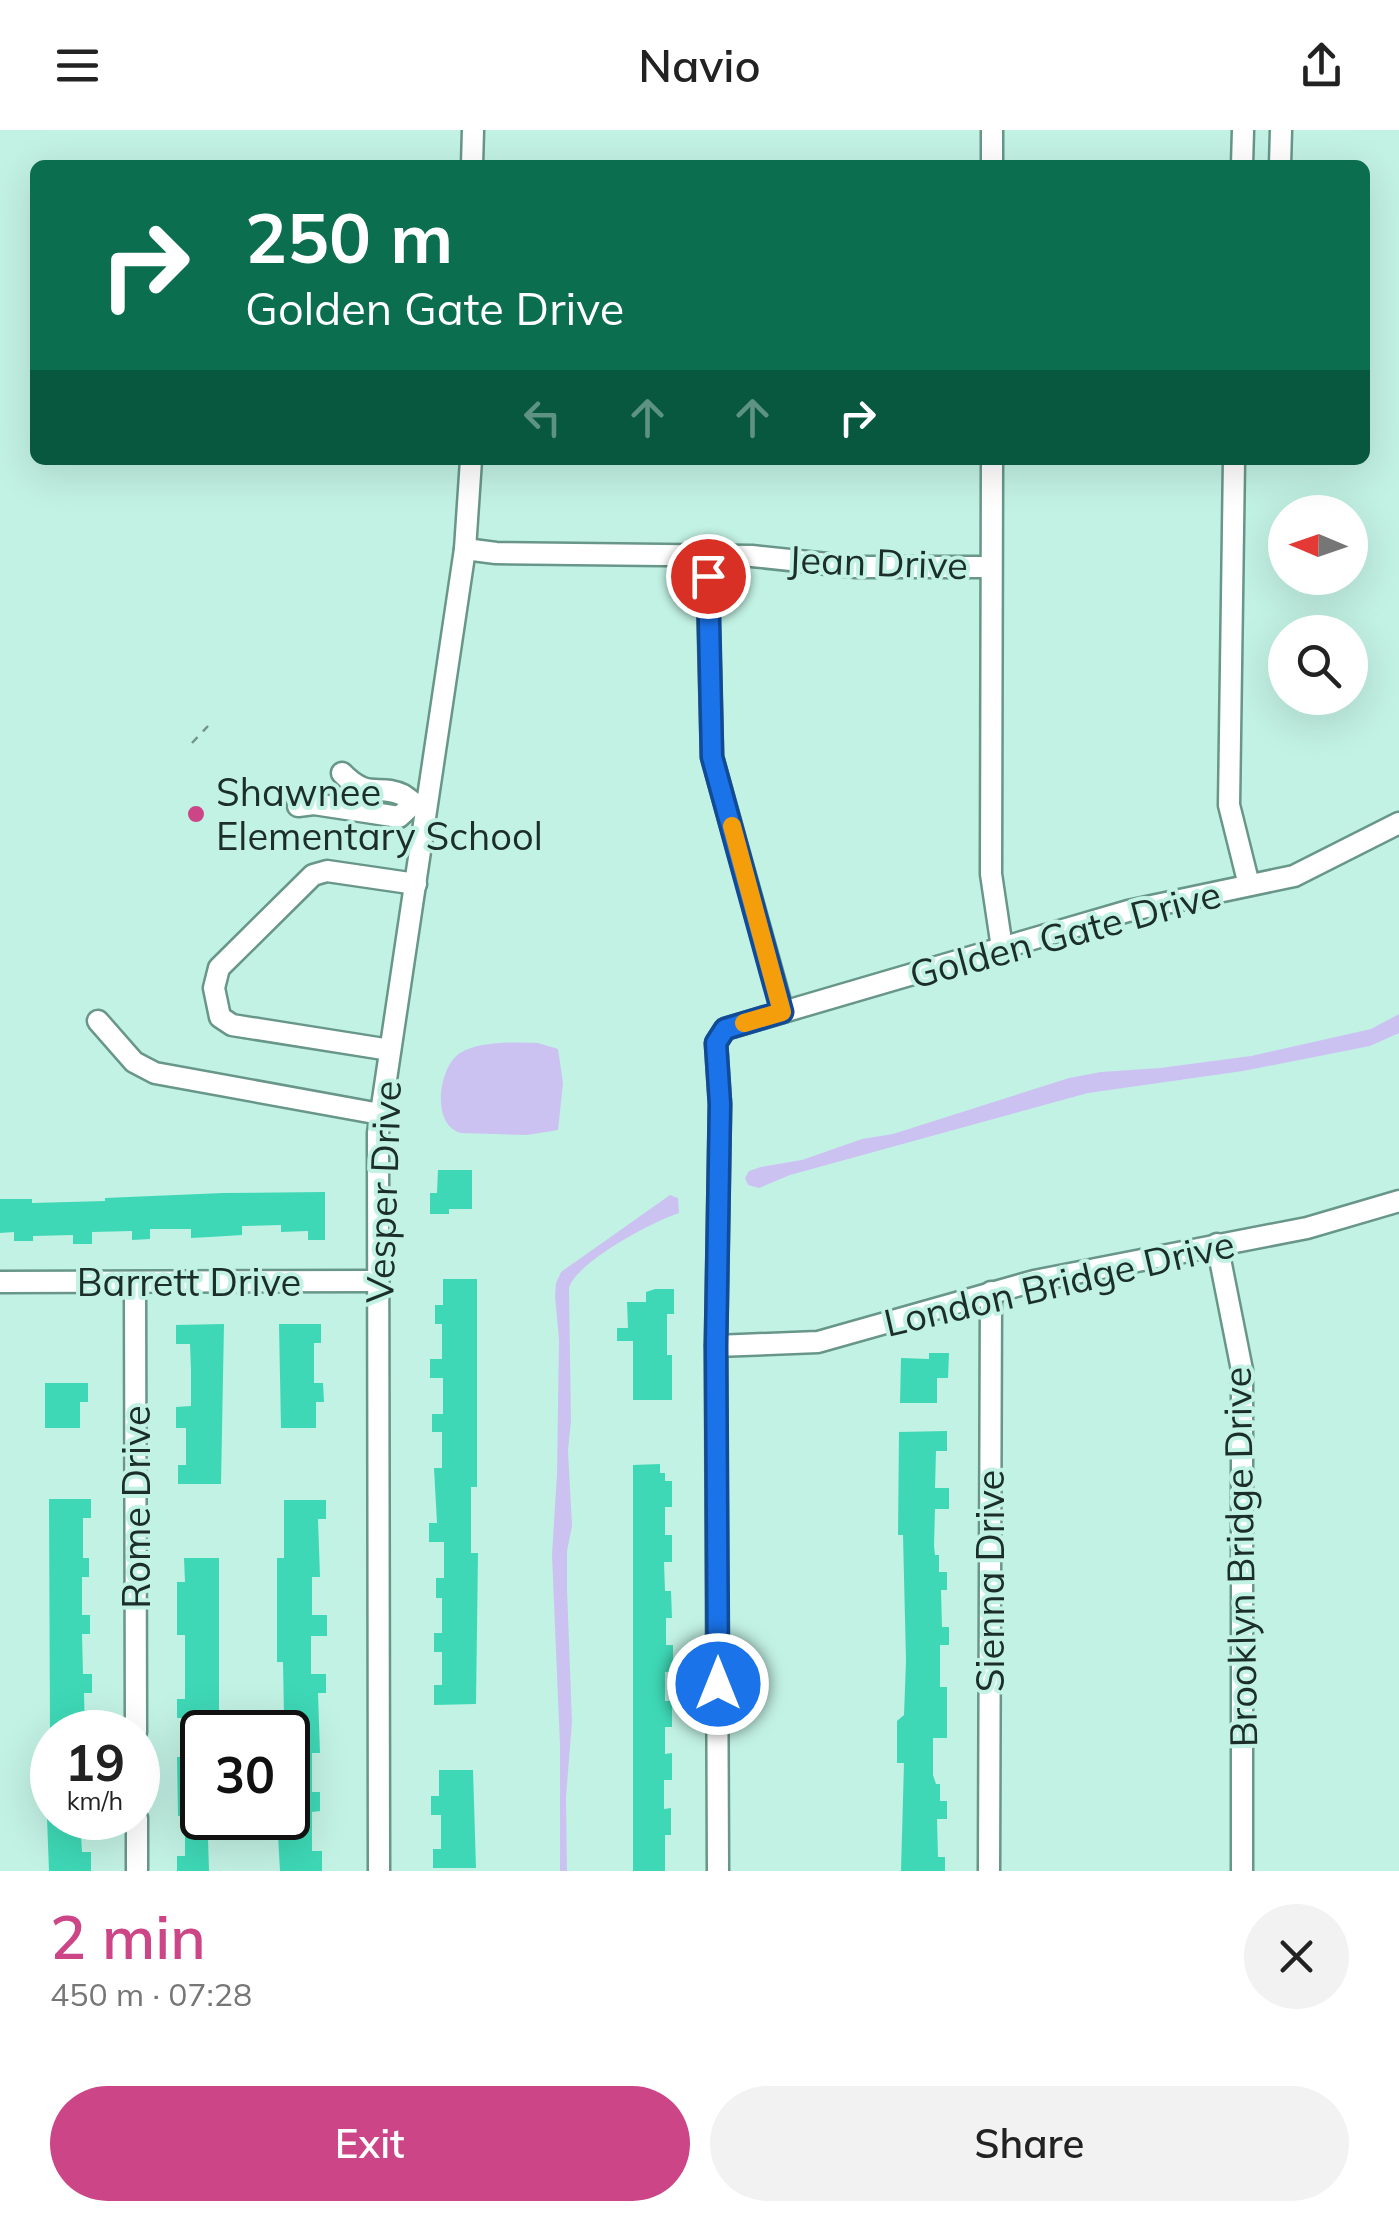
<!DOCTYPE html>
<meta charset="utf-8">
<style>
:root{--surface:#fff;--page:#f2f2f2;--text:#222;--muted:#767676;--accent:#cc4586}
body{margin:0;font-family:Mulish,sans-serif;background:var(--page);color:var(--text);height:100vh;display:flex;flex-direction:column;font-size:38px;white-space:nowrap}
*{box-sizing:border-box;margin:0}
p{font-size:32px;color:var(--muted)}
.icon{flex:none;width:55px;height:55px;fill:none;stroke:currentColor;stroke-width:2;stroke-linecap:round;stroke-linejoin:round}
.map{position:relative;height:1741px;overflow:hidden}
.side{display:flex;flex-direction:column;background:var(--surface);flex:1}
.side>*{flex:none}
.hud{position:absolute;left:30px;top:30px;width:1340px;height:305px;border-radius:15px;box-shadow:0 10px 40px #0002;background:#0b6e4f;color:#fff;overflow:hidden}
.needle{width:65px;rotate:272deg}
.tools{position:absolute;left:1268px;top:365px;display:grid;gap:20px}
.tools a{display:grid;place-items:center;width:100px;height:100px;border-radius:50%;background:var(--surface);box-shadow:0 10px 40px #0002;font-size:50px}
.speed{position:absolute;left:30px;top:1580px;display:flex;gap:20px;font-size:50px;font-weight:700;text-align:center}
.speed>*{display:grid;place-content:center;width:130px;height:130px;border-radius:50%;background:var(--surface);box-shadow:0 10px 40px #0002;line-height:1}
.speed small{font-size:25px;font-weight:400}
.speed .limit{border:5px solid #111;border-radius:15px;background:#fff;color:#111}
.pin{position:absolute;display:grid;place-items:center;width:85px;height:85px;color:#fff;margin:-42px;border:5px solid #fff;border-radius:50%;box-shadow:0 2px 10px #0007}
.me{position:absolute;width:110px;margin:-55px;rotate:0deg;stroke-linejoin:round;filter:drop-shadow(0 0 8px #0008)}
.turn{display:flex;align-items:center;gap:35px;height:210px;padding:0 50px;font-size:45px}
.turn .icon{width:130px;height:130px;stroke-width:2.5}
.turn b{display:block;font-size:70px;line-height:85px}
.lanes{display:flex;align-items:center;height:95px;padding:0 50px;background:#0003;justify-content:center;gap:50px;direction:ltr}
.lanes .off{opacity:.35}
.round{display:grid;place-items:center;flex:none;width:105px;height:105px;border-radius:52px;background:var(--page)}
.overview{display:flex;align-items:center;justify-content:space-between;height:170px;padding:0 50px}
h1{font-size:60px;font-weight:600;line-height:75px;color:var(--accent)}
.cta{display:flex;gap:20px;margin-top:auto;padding:20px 50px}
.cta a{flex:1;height:115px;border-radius:60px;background:var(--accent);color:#fff;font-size:40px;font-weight:600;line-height:115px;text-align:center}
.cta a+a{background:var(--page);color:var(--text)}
header{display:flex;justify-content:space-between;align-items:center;height:130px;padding:0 50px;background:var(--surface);font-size:45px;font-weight:600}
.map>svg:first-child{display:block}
.water{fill:#ccc2f2}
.building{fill:#3ed8b6}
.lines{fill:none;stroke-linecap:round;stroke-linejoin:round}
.minor-casing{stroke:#689688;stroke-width:25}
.path{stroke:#72948a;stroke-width:2.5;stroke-dasharray:8 8;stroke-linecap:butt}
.minor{stroke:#fff;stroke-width:20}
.route-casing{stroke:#114b97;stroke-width:25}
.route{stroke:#1a73e8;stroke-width:18}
.slow{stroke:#f59e0b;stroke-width:18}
.poi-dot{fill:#cc4586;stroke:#c2f2e4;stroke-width:4}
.labels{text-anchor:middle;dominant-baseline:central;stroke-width:8;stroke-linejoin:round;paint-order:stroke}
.street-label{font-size:38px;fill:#1b2e28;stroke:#c2f2e4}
.poi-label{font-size:38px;fill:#1b2e28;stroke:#c2f2e4;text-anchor:start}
</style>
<header><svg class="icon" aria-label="menu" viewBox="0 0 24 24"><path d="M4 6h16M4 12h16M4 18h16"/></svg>Navio<svg class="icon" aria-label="share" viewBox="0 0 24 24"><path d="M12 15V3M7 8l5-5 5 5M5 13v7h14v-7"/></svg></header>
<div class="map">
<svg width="1399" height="1741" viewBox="0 0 1399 1741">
<rect width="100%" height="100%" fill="#c2f2e4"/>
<g class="water">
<polygon points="1399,884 1399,903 1370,916 1243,941 1088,963 790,1045 759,1058 748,1055 745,1048 749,1041 761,1037 802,1030 862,1009 893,1004 1069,948 1101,942 1160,938 1251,926 1371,899"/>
<path d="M538,913L558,919L563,953L558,1000L527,1005L461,1003C430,995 439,936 460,923C479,911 515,912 538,913Z"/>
<path d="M670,1065L678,1068L679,1083C654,1091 576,1132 569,1158L571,1291L568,1320L572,1396L567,1421V1459L572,1592L566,1667L567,1741H560V1615L552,1425L557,1344L559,1210L555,1166L556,1153L561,1142Z"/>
</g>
<g class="building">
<polygon points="438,1040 472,1040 472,1079 449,1079 449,1084 430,1084 430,1063 437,1063"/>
<polygon points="325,1062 325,1110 308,1110 308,1101 281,1102 281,1095 242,1096 242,1105 210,1107 191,1108 191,1099 150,1099 150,1109 132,1110 132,1101 92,1102 92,1114 73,1114 73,1105 33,1106 33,1111 14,1111 14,1102 0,1103 0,1069 32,1069 32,1073 105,1071 105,1068 223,1063"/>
<polygon points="443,1149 477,1149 477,1357 471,1357 471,1423 478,1423 476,1574 434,1575 434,1555 442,1555 442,1522 434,1522 434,1503 442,1503 442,1468 436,1468 436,1448 444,1448 444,1412 429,1412 429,1393 437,1393 434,1338 442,1338 442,1302 432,1302 432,1284 443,1284 443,1248 430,1248 430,1229 442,1229 442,1194 435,1194 435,1175 443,1175"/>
<polygon points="655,1159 674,1159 674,1184 667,1184 667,1225 672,1225 672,1270 633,1270 633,1211 617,1211 617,1198 628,1198 627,1172 646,1172 646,1162"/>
<polygon points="224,1194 221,1354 178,1354 178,1335 186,1335 186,1298 176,1298 176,1277 191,1276 191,1240 190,1214 176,1214 176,1195"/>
<polygon points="279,1194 321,1194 321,1213 314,1213 314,1253 323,1253 324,1272 316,1272 316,1298 281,1298"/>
<polygon points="929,1223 949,1223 948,1248 937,1248 937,1273 900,1273 901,1228 929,1229"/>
<polygon points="45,1253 88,1253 88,1272 80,1272 80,1298 45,1298"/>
<polygon points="947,1301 947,1321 936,1321 935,1358 949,1358 949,1379 935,1379 934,1416 935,1425 939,1425 939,1442 947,1442 947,1460 941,1460 942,1497 949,1497 949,1515 940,1515 940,1557 947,1557 947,1608 933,1608 933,1645 936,1654 940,1654 940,1671 947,1671 947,1689 937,1689 938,1727 945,1727 945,1741 901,1741 904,1633 897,1633 897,1591 904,1585 906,1531 903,1405 898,1405 899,1302"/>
<polygon points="660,1334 660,1343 665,1343 665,1351 672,1351 672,1377 665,1377 665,1405 672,1405 672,1432 664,1432 665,1461 671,1461 672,1488 666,1488 666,1515 673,1515 673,1542 665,1542 665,1571 672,1571 672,1597 665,1597 665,1624 672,1623 672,1650 664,1650 664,1679 671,1678 671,1705 665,1705 665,1741 633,1741 633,1335"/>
<polygon points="49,1369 91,1369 91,1388 83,1388 83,1428 89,1428 89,1447 82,1447 82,1485 90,1485 90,1504 82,1504 83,1544 92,1544 92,1563 84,1563 85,1602 50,1602"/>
<polygon points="284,1370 326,1370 326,1389 318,1389 320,1447 312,1447 312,1485 327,1485 327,1506 311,1506 311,1544 326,1544 326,1563 318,1563 320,1623 312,1623 312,1662 320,1662 320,1681 312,1682 312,1721 322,1721 322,1741 280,1741 277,1688 288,1688 288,1589 284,1589 283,1532 277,1532 277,1428 284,1428"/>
<polygon points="184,1428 219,1428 219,1588 202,1588 202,1688 220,1688 220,1709 208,1709 209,1741 177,1741 177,1726 185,1726 185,1686 178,1686 177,1627 188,1627 188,1588 177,1588 177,1569 185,1569 185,1505 177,1505 177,1452 185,1452"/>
<polygon points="439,1640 473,1640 476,1738 433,1738 433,1719 441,1719 441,1685 431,1685 431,1666 439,1666"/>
<polygon points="47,1688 80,1688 82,1722 91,1722 91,1741 49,1741"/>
</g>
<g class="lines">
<g class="minor-casing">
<g id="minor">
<polyline points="472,35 473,0"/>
<polyline points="992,35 992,0"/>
<polyline points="1242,35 1243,0"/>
<polyline points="1280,35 1281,0"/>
<polyline points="992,330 991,744 1002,818"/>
<polyline points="1234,330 1229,675 1249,755"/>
<polyline points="465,419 496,423 752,426 856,437 991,437"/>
<polyline points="707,426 712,627 783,882"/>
<path d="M342,643C369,671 379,653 403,665C413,671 413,675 425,677"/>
<polyline points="298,676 314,674 399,687 412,675"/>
<polyline points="98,891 134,932 155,943 380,984"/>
<polyline points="390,920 232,895 220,887 214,858 219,838 313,745 327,741 416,754"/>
<polyline points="1217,1114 1242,1240 1242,1741"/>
<polyline points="0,1152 378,1151"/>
<polyline points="135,1152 136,1602"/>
<polyline points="716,1216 818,1212 1034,1151 1307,1098 1399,1071"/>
<polyline points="137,1688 137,1741"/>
<polyline points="379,1741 378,1003 465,419 471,330"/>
<polyline points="718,1741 716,1216 720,974 716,913 725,899 1128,781 1294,746 1399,693"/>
<polyline points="989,1741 991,1162"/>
</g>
</g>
<polyline class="path" points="192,613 208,596"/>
<use href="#minor" class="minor"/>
</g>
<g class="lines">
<g class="route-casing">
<polyline id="route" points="708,446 712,627 782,882 725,899 716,913 720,974 716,1216 718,1554"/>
</g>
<use href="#route" class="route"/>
<polyline class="slow" points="732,696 782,882 744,893"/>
</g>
<circle class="poi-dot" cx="196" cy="684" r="10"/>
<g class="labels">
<g class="street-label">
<text transform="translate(878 432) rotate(2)">Jean Drive</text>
<text transform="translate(1065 804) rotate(-15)">Golden Gate Drive</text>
<text transform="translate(383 1062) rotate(-88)">Vesper Drive</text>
<text x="189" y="1152">Barrett Drive</text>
<text transform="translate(1059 1153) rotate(-13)">London Bridge Drive</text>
<text transform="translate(136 1377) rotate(-90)">Rome Drive</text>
<text transform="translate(1240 1427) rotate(-91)">Brooklyn Bridge Drive</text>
<text transform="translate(990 1451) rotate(-90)">Sienna Drive</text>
</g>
<g class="poi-label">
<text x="216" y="662">Shawnee<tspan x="216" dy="44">Elementary School</tspan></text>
</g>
</g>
</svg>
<div class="tools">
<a><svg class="needle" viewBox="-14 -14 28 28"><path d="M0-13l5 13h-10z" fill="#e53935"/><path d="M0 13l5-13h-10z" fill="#767676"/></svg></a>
<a><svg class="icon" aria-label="search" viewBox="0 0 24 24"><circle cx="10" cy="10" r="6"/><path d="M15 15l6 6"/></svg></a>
</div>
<div class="speed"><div>19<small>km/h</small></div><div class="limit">30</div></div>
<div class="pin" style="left:708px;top:446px;background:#d93025"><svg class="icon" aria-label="arrive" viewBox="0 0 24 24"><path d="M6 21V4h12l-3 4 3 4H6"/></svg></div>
<svg class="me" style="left:718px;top:1554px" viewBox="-20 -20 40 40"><circle r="17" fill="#1a73e8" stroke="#fff" stroke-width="3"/><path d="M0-11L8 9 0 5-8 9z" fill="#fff"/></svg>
<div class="hud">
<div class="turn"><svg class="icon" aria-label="right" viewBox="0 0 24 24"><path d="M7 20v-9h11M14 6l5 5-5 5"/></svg><div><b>250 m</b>Golden Gate Drive</div></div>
<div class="lanes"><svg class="icon off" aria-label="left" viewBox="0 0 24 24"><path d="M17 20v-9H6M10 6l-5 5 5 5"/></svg><svg class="icon off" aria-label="ahead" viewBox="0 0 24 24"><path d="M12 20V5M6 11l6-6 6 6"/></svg><svg class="icon off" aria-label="ahead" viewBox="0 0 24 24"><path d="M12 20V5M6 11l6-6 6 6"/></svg><svg class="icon" aria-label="right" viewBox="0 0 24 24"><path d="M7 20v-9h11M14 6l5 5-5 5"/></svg></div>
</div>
</div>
<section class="side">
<div class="overview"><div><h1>2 min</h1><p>450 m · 07:28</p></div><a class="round"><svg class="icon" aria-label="close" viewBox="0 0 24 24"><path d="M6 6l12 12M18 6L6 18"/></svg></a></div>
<div class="cta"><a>Exit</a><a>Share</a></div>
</section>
